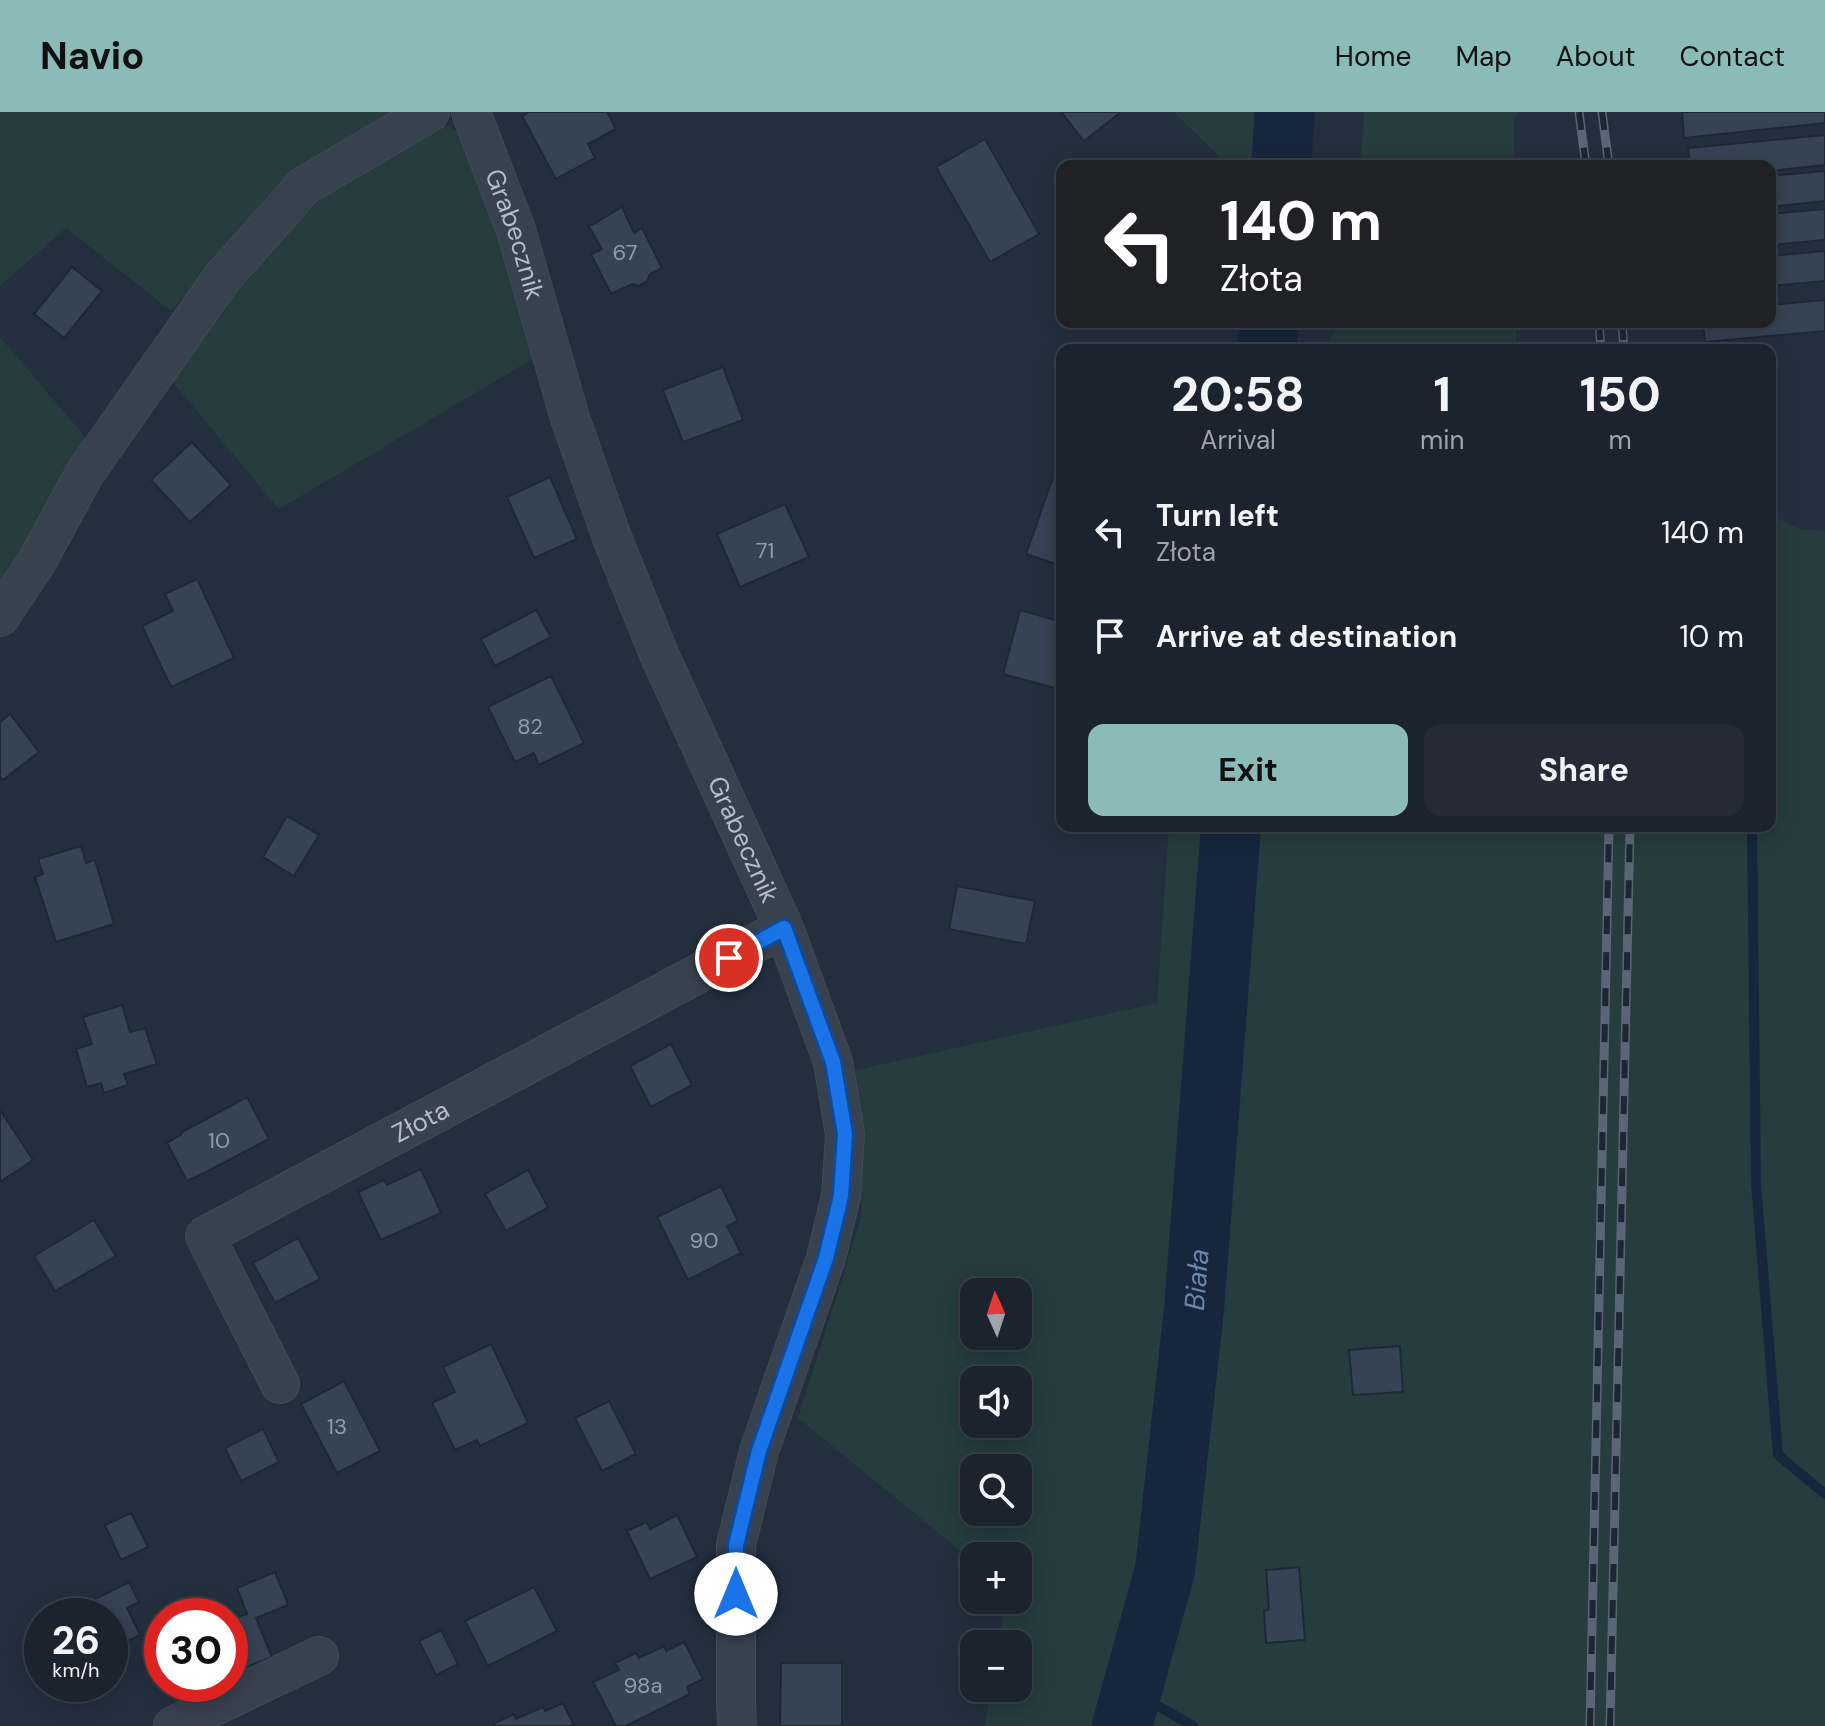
<!DOCTYPE html>
<meta charset="utf-8">
<style>
:root{--surface:#1b232e;--page:#242b36;--text:#f1f3f6;--muted:#a0a4aa;--line:#39404a;--accent:#8bbbb9}
body{margin:0;font-family:"DM Sans",sans-serif;background:var(--page);color:var(--text);height:100vh;display:flex;flex-direction:column;font-size:30px;white-space:nowrap}
*{box-sizing:border-box;margin:0}
p{font-size:26px;color:var(--muted)}
.icon{flex:none;width:44px;height:44px;fill:none;stroke:currentColor;stroke-width:2;stroke-linecap:round;stroke-linejoin:round}
.map{position:relative;flex:1;overflow:hidden}
.details{position:absolute;left:1056px;top:232px;width:720px;height:488px;display:flex;flex-direction:column;background:var(--surface);border-radius:16px;box-shadow:0 4px 20px #0003,0 0 0 2px var(--line)}
.details>*{flex:none}
.hud{position:absolute;left:1056px;top:48px;width:720px;height:168px;border-radius:16px;box-shadow:0 4px 20px #0003,0 0 0 2px var(--line);background:#202124;color:#fff;overflow:hidden}
.needle{width:52px;rotate:357deg}
.controls{position:absolute;left:960px;top:1166px;display:grid;gap:16px}
.controls a{display:grid;place-items:center;width:72px;height:72px;border-radius:16px;background:var(--surface);box-shadow:0 4px 20px #0003,0 0 0 2px var(--line);font-size:40px}
.speed{position:absolute;left:24px;top:1486px;display:flex;gap:16px;font-size:40px;font-weight:700;text-align:center}
.speed>*{display:grid;place-content:center;width:104px;height:104px;border-radius:50%;background:var(--surface);box-shadow:0 4px 20px #0003,0 0 0 2px var(--line);line-height:1}
.speed small{font-size:20px;font-weight:400}
.speed .limit{border:12px solid #d22;background:#fff;color:#111}
.pin{position:absolute;display:grid;place-items:center;width:68px;height:68px;color:#fff;margin:-34px;border:4px solid #fff;border-radius:50%;box-shadow:0 2px 8px #0007}
.me{position:absolute;width:88px;margin:-44px;rotate:0deg;stroke-linejoin:round;filter:drop-shadow(0 0 6px #0008)}
.turn{display:flex;align-items:center;gap:28px;height:168px;padding:0 32px;font-size:36px}
.turn .icon{width:104px;height:104px;stroke-width:2.5}
.turn b{display:block;font-size:56px;line-height:68px}
.eta{display:flex;justify-content:space-evenly;align-items:center;height:136px;text-align:center}
.eta b{font-size:48px;font-weight:700;line-height:56px}
.cta{display:flex;gap:16px;margin-top:auto;padding:16px 32px}
.cta a{flex:1;height:92px;border-radius:16px;background:var(--accent);color:#111;font-size:32px;font-weight:700;line-height:92px;text-align:center}
.cta a+a{background:var(--page);color:var(--text)}
ul{padding:0;list-style:none}
li{display:flex;align-items:center;gap:24px;height:104px;padding:0 32px}
li div{flex:1}
li b{display:block;font-size:30px}
li em{font-style:normal}
header{display:flex;align-items:center;gap:48px;box-sizing:border-box;height:112px;padding:0 40px;background:var(--accent);color:#111}
header strong{font-size:38px}
nav{display:flex;gap:44px;margin-inline-start:auto;font-size:28px}
.map>svg:first-child{display:block}
.green{fill:#263c3f;fill-rule:evenodd}
.lines{fill:none;stroke-linecap:round;stroke-linejoin:round}
.stream{stroke:#17263c;stroke-width:10}
.river{stroke:#17263c;stroke-width:60}
.building{fill:#364354;stroke:#1f2835;stroke-width:2}
.minor-casing{stroke:#414a57;stroke-width:40}
.minor{stroke:#38414e;stroke-width:38}
.rail-casing{stroke:#5a6575;stroke-width:9}
.rail{stroke:#1d2633;stroke-width:6;stroke-dasharray:18;stroke-linecap:butt}
.route-casing{stroke:#114b97;stroke-width:20}
.route{stroke:#1a73e8;stroke-width:14}
.labels{text-anchor:middle;dominant-baseline:central;stroke-width:8;stroke-linejoin:round;paint-order:stroke}
.number-label{font-size:22px;fill:#929caa}
.street-label{font-size:26px;fill:#b4bcc9;stroke:#1d2633}
.water-label{font-size:28px;font-style:italic;fill:#6d86a8;stroke:#1d2633}
</style>
<header>
<strong>Navio</strong>
<nav><a>Home</a><a>Map</a><a>About</a><a>Contact</a></nav>
</header>
<div class="map">
<svg width="1825" height="1614" viewBox="0 0 1825 1614">
<rect width="100%" height="100%" fill="#242f3e"/>
<g class="green">
<polygon points="0,0 392,0 297,63 171,199 66,116 0,174"/>
<polygon points="1174,0 1255,0 1252,54 1229,54"/>
<polygon points="1364,0 1519,0 1514,8 1514,54 1361,54"/>
<polygon points="449,14 469,28 536,245 279,397 171,268 281,114 347,61 425,15"/>
<polygon points="1340,210 1516,210 1516,238 1325,238"/>
<polygon points="0,225 87,327 0,483"/>
<path d="M1770,403L1799,417L1825,419V1614H985L991,1576H1018V1532H999L1006,1488H1018V1444H974V1450L798,1306L862,1103L848,960L1157,891L1169,714H1770ZM974,1180H1018V1224H974ZM974,1268H1018V1312H974ZM974,1356H1018V1400H974Z"/>
</g>
<g class="lines">
<g class="stream">
<polyline points="1752,714 1756,1072 1778,1343 1825,1382"/>
<polyline points="1132,1579 1193,1614"/>
</g>
<g class="river">
<polyline points="1281,54 1285,0"/>
<polyline points="1267,238 1269,210"/>
<path id="s1" d="M1122,1614L1165,1458L1194,1197L1231,714"/>
</g>
</g>
<g class="building">
<polygon points="529,0 607,0 616,17 588,32 595,46 556,67 522,4"/>
<polygon points="1061,0 1121,0 1084,29"/>
<polygon points="1682,0 1825,0 1825,11 1684,26"/>
<polygon points="1825,23 1825,53 1770,59 1770,54 1690,54 1688,36"/>
<polygon points="985,27 1039,122 990,150 936,55"/>
<polygon points="1825,59 1825,89 1770,95 1770,64"/>
<polygon points="622,95 634,121 642,116 662,156 650,162 647,169 639,174 632,172 611,182 591,142 602,137 588,113 592,113"/>
<polygon points="1825,97 1825,128 1770,133 1770,102"/>
<polygon points="1825,139 1825,169 1770,174 1770,144"/>
<polygon points="72,155 102,179 64,226 34,202"/>
<polygon points="1825,188 1825,219 1705,230 1703,210 1770,210 1770,193"/>
<polygon points="723,255 743,308 683,330 663,278"/>
<polygon points="192,330 231,373 190,410 151,368"/>
<polygon points="1062,340 1062,454 1026,442"/>
<polygon points="550,365 577,427 534,446 507,385"/>
<polygon points="785,392 809,445 740,475 717,422"/>
<polygon points="197,467 234,546 171,575 142,514 173,499 165,482"/>
<polygon points="536,498 551,525 495,554 481,527"/>
<polygon points="1020,498 1062,510 1062,578 1003,562"/>
<polygon points="551,564 584,631 539,653 534,641 515,650 488,595"/>
<polygon points="10,602 39,640 3,668 0,665 0,610"/>
<polygon points="287,704 319,723 294,764 263,745"/>
<polygon points="81,734 86,751 95,748 114,812 56,830 35,765 43,762 38,747"/>
<polygon points="957,774 1035,789 1026,832 949,817"/>
<polygon points="122,893 130,920 145,916 157,952 124,962 128,973 104,981 101,971 87,975 76,937 92,932 83,905"/>
<polygon points="671,932 692,973 651,995 630,954"/>
<polygon points="247,985 269,1027 204,1061 187,1069 167,1031 182,1022 182,1020"/>
<polygon points="0,998 33,1048 0,1070"/>
<polygon points="421,1057 441,1101 381,1128 358,1080 384,1068 387,1073"/>
<polygon points="528,1058 548,1095 506,1119 485,1082"/>
<polygon points="721,1074 738,1109 727,1114 741,1141 688,1168 657,1105"/>
<polygon points="94,1108 116,1144 55,1179 34,1144"/>
<polygon points="298,1126 320,1167 275,1191 253,1151"/>
<polygon points="491,1232 528,1311 480,1334 477,1328 455,1338 432,1291 455,1280 443,1255"/>
<polygon points="1400,1234 1403,1280 1353,1283 1349,1238"/>
<polygon points="344,1269 380,1339 337,1361 301,1292"/>
<polygon points="609,1289 636,1342 602,1359 575,1306"/>
<polygon points="263,1317 279,1350 241,1369 225,1336"/>
<polygon points="131,1401 148,1435 121,1448 105,1413"/>
<polygon points="677,1403 697,1445 650,1467 627,1419 647,1410 650,1417"/>
<polygon points="1299,1455 1305,1528 1266,1531 1264,1499 1269,1497 1266,1458"/>
<polygon points="275,1460 288,1493 256,1506 272,1545 239,1558 230,1536 230,1508 247,1502 237,1476"/>
<polygon points="129,1470 139,1490 127,1496 140,1523 112,1537 110,1532 110,1504 96,1504 89,1490"/>
<polygon points="534,1475 557,1519 488,1554 465,1509"/>
<polygon points="441,1518 458,1552 436,1563 419,1529"/>
<polygon points="684,1530 703,1567 687,1575 690,1582 626,1614 616,1614 593,1570 619,1558 615,1551 636,1541 639,1546 664,1534 666,1539"/>
<polygon points="781,1551 842,1551 842,1614 780,1614"/>
<polygon points="563,1591 574,1614 494,1614 493,1612 514,1602 516,1607 543,1595 545,1599"/>
</g>
<g class="lines">
<g class="minor-casing">
<g id="minor">
<path id="s2" d="M471,0L516,118L570,306L611,423L659,542L784,816L833,950L845,1022L841,1084L826,1146L759,1339L736,1433V1593L737,1614"/>
<polyline points="0,505 36,451 85,361 222,166 304,74 430,0"/>
<path id="s3" d="M280,1272L205,1124L784,816"/>
<polyline points="173,1614 319,1544"/>
</g>
</g>
<use href="#minor" class="minor"/>
<g class="rail-casing">
<g id="rail">
<polyline points="1579,0 1586,54"/>
<polyline points="1602,0 1609,54"/>
<polyline points="1599,210 1601,238"/>
<polyline points="1622,210 1624,238"/>
<polyline points="1590,1614 1609,714"/>
<polyline points="1610,1614 1630,714"/>
</g>
</g>
<use href="#rail" class="rail"/>
</g>
<g class="lines">
<g class="route-casing">
<polyline id="route" points="729,846 784,816 833,950 845,1022 841,1084 826,1146 759,1339 736,1433 736,1482"/>
</g>
<use href="#route" class="route"/>
</g>
<g class="labels">
<g class="number-label">
<text x="625" y="140">67</text>
<text x="765" y="438">71</text>
<text x="530" y="614">82</text>
<text x="219" y="1028">10</text>
<text x="704" y="1128">90</text>
<text x="337" y="1314">13</text>
<text x="643" y="1573">98a</text>
</g>
<g class="street-label">
<text stroke="none"><textPath href="#s2" startOffset="130">Grabecznik</textPath></text>
<text stroke="none"><textPath href="#s2" startOffset="778">Grabecznik</textPath></text>
<text stroke="none"><textPath href="#s3" startOffset="410">Złota</textPath></text>
</g>
<g class="water-label">
<text stroke="none"><textPath href="#s1" startOffset="454">Biała</textPath></text>
</g>
</g>
</svg>
<div class="controls">
<a><svg class="needle" viewBox="-14 -14 28 28"><path d="M0-13l5 13h-10z" fill="#e53935"/><path d="M0 13l5-13h-10z" fill="#a0a4aa"/></svg></a>
<a><svg class="icon" aria-label="sound" viewBox="0 0 24 24"><path d="M4 9h4l5-4v14l-5-4H4zM17 9q2 3 0 6"/></svg></a>
<a><svg class="icon" aria-label="search" viewBox="0 0 24 24"><circle cx="10" cy="10" r="6"/><path d="M15 15l6 6"/></svg></a>
<a>+</a>
<a>−</a>
</div>
<div class="speed"><div>26<small>km/h</small></div><div class="limit">30</div></div>
<div class="pin" style="left:729px;top:846px;background:#d93025"><svg class="icon" aria-label="arrive" viewBox="0 0 24 24"><path d="M6 21V4h12l-3 4 3 4H6"/></svg></div>
<svg class="me" style="left:736px;top:1482px" viewBox="-20 -20 40 40"><circle r="19" fill="#fff"/><path d="M0-13L10 11 0 6-10 11z" fill="#1a73e8"/></svg>
<div class="hud">
<div class="turn"><svg class="icon" aria-label="left" viewBox="0 0 24 24"><path d="M17 20v-9H6M10 6l-5 5 5 5"/></svg><div><b>140 m</b>Złota</div></div>
</div>
<section class="details">
<div class="eta">
<div><b>20:58</b><p>Arrival</p></div>
<div><b>1</b><p>min</p></div>
<div><b>150</b><p>m</p></div>
</div>
<ul>
<li><svg class="icon" aria-label="left" viewBox="0 0 24 24"><path d="M17 20v-9H6M10 6l-5 5 5 5"/></svg><div><b>Turn left</b><p>Złota</p></div><em>140 m</em></li>
<li><svg class="icon" aria-label="arrive" viewBox="0 0 24 24"><path d="M6 21V4h12l-3 4 3 4H6"/></svg><div><b>Arrive at destination</b></div><em>10 m</em></li>
</ul>
<div class="cta"><a>Exit</a><a>Share</a></div>
</section>
</div>
